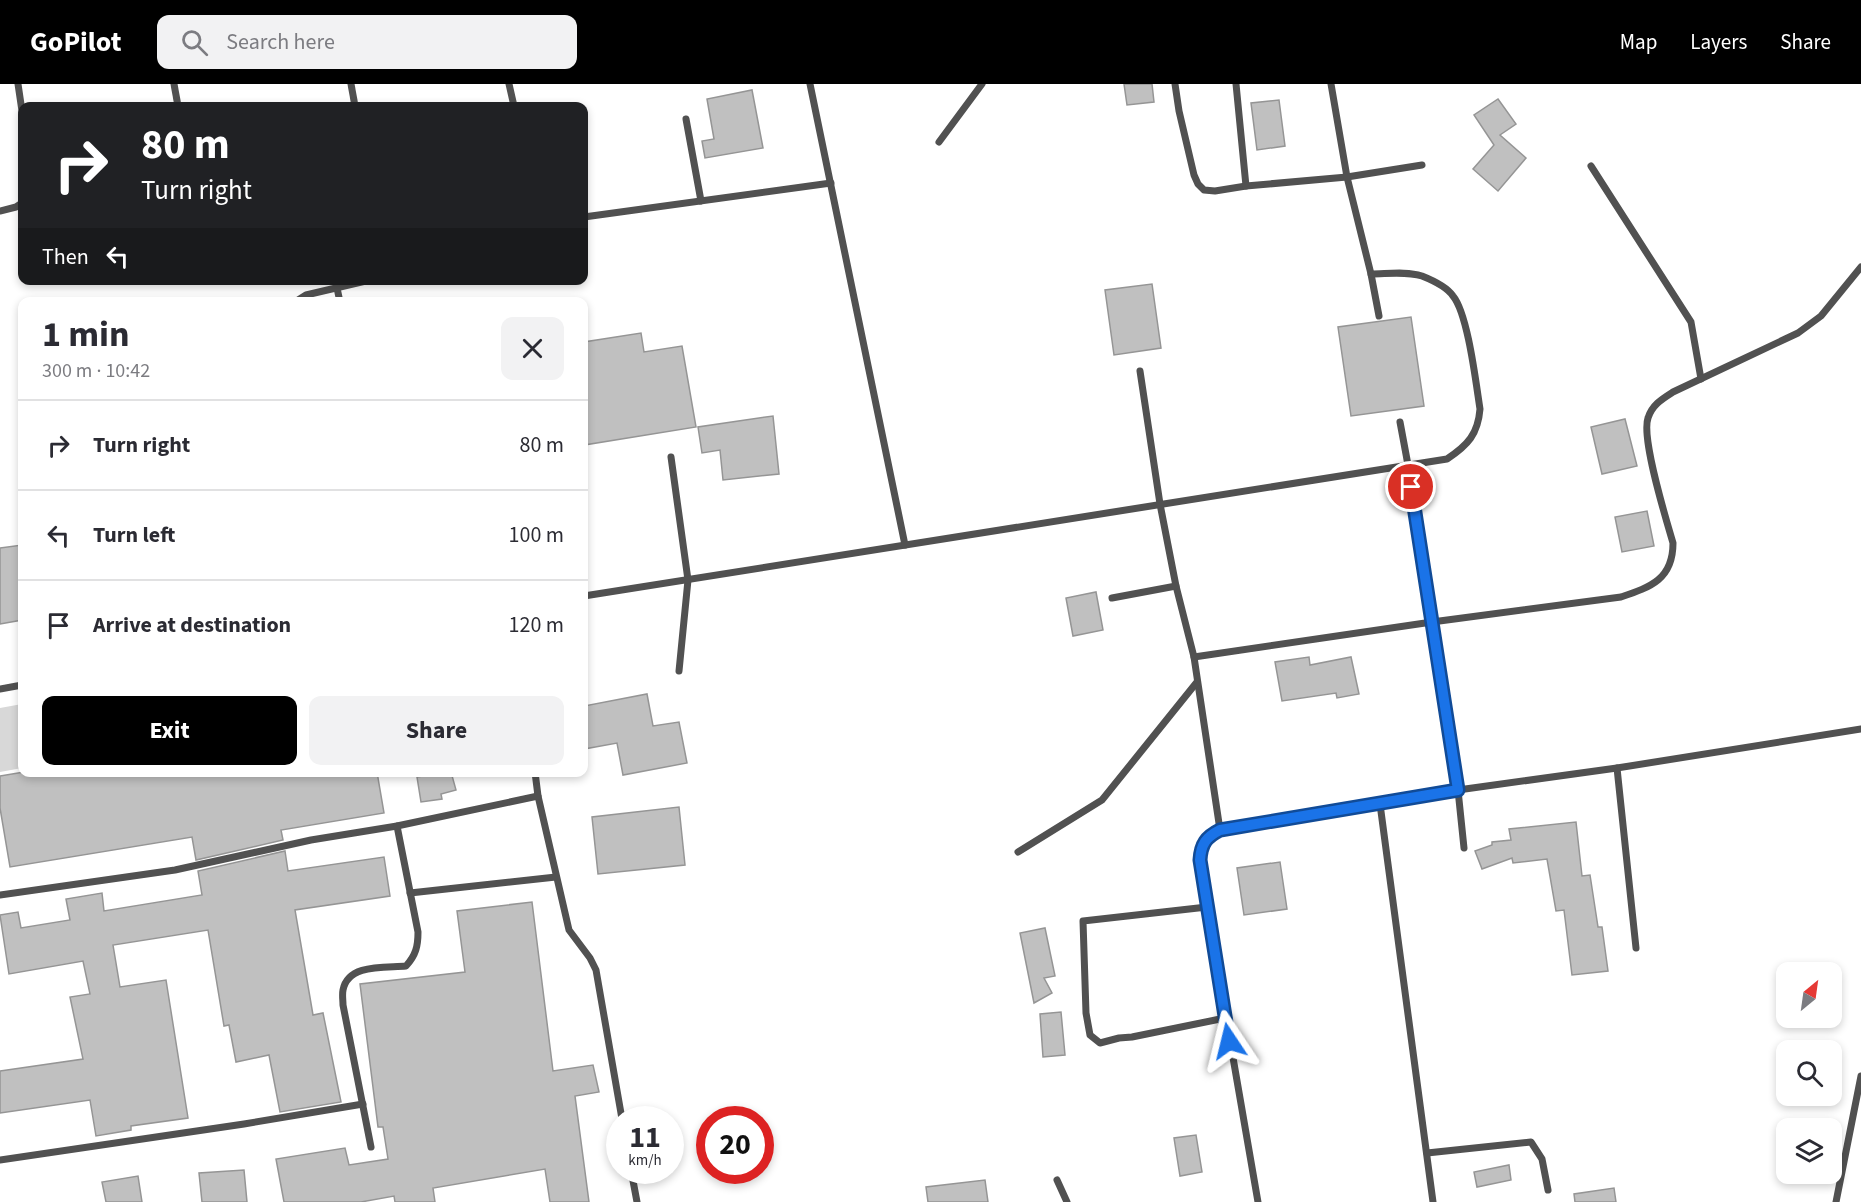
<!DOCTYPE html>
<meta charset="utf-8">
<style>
:root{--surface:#fff;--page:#f2f2f3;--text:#2b2b33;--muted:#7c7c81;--line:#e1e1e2;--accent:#000}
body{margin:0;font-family:"Source Sans 3",sans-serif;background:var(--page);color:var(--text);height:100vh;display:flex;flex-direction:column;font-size:22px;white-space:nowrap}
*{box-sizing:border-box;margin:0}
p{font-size:20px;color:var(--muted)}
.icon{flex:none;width:33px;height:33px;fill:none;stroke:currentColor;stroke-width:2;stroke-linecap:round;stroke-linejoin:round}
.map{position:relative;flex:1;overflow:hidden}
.drawer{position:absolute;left:18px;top:213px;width:570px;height:480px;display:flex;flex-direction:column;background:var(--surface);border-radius:12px;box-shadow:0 3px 9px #0003}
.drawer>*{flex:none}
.guide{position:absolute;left:18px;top:18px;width:570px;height:183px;border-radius:12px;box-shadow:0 3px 9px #0003;background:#202124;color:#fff;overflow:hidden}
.needle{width:39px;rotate:29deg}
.buttons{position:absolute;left:1776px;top:878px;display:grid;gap:12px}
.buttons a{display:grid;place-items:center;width:66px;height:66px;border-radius:12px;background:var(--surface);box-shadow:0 3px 9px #0003;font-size:30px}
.speed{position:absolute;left:606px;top:1022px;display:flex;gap:12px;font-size:30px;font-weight:700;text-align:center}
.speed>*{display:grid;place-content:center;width:78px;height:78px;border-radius:50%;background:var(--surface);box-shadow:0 3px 9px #0003;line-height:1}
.speed small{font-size:15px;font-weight:400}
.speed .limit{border:9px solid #d22;background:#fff;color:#111}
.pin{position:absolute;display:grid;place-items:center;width:51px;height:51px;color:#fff;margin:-26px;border:3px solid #fff;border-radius:50%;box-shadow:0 2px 6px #0007}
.me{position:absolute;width:66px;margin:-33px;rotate:350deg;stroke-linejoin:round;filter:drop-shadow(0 0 4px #0008)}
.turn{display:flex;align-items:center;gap:21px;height:126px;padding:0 24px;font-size:27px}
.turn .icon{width:78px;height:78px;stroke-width:2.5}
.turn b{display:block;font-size:42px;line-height:51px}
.then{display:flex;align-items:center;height:57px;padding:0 24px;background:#0003;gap:12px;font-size:22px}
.round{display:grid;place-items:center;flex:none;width:63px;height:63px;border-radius:12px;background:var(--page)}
.headline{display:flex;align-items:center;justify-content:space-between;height:102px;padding:0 24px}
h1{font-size:36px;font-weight:700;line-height:45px}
.primary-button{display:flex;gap:12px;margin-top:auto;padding:12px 24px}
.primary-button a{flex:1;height:69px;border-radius:12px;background:var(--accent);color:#fff;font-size:24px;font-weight:700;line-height:69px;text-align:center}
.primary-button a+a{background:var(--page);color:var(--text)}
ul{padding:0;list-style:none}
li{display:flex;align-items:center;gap:18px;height:90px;padding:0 24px;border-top:2px solid var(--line)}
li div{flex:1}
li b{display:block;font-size:22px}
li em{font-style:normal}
header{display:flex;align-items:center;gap:36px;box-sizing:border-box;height:84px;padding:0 30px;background:var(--accent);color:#fff}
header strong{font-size:28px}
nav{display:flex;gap:33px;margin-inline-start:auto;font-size:21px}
.search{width:420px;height:54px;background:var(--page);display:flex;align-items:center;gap:15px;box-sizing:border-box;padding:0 21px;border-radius:12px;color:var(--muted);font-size:22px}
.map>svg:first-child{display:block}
.green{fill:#d8d8d8}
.building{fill:#c0c0c0;stroke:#959595;stroke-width:1.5}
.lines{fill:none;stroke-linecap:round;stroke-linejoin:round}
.service{stroke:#515151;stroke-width:7}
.route-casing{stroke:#114b97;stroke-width:15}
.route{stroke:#1a73e8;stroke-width:10}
</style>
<header>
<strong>GoPilot</strong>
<div class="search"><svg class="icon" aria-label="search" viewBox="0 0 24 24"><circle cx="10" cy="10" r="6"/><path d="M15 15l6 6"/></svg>Search here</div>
<nav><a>Map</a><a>Layers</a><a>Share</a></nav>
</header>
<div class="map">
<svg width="1861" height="1118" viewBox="0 0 1861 1118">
<rect width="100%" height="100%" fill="#fff"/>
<polygon class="green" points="22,620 22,684 0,688 0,624"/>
<g class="building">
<polygon points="1124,0 1152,0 1154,18 1127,21"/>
<polygon points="752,6 763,64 705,74 702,57 714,55 707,15"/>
<polygon points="1498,15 1516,40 1500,51 1526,74 1498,107 1473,85 1494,61 1474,31"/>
<polygon points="1279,16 1285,62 1257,66 1251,19"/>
<polygon points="1152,200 1161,264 1114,271 1105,206"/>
<polygon points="1411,233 1424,322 1351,332 1338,243"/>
<polygon points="641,249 644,268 682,262 696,343 584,361 584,258"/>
<polygon points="773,332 779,390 723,396 720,366 702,369 698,343"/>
<polygon points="1625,335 1637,382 1602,390 1591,343"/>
<polygon points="1647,427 1654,462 1622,468 1615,433"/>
<polygon points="22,461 22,536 0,540 0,464"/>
<polygon points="1096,508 1103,546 1073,552 1066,514"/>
<polygon points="1309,573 1310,581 1351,573 1359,610 1337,614 1336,609 1282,617 1275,578"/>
<polygon points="647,610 653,642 679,638 687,679 623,691 617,659 584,665 584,622"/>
<polygon points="24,688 377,688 384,729 281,746 283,756 196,776 192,753 10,783 0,724 0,692"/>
<polygon points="444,688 451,688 456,706 441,710 442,715 421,718 417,693"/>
<polygon points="679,723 685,781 598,790 592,733"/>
<polygon points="1576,738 1582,792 1590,791 1598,843 1602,843 1608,887 1572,891 1564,826 1556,827 1547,775 1513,779 1512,774 1482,785 1475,767 1492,761 1492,758 1511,756 1509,745"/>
<polygon points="285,767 288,787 384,773 390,812 295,826 313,931 323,929 341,1018 280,1028 269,971 236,978 229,941 224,942 208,846 113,861 120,903 166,896 188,1034 131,1042 131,1046 96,1052 90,1016 0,1029 0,987 83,975 70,913 90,910 83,877 9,890 0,831 18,828 21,844 70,836 66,815 102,809 104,827 202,811 198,787"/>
<polygon points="1280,778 1287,825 1244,831 1237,784"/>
<polygon points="532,818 553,987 593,981 599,1008 575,1012 589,1118 550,1118 545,1085 433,1104 435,1118 395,1118 394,1112 361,1118 284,1118 276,1075 345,1064 349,1081 388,1075 383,1043 378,1043 360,900 465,888 457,827"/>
<polygon points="1045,844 1055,892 1044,894 1052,909 1034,919 1020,849"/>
<polygon points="1061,928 1065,971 1043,973 1040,930"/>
<polygon points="1196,1051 1202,1088 1180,1092 1174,1054"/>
<polygon points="1509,1081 1511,1096 1477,1103 1474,1088"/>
<polygon points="244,1086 247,1118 202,1118 199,1089"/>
<polygon points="138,1092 142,1118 106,1118 102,1098"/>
<polygon points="985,1096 988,1118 928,1118 926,1103"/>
<polygon points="1614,1104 1616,1118 1575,1118 1574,1110"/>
</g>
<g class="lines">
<g class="service">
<polyline points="18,0 22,27"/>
<polyline points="174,0 178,22"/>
<polyline points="351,0 355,22"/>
<polyline points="509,0 514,22"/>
<polyline points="810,0 905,461"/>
<polyline points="1175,0 1179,27 1194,91 1198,100 1204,106 1215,107 1246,102 1347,93 1422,81"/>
<polyline points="1236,0 1246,102"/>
<polyline points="1331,0 1347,93 1371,190 1379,232"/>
<polyline points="686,35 701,117"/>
<polyline points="939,58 982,0"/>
<polyline points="1591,82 1691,238 1701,295"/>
<polyline points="0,127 16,123 22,119"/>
<polyline points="584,133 831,99"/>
<polyline points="337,204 340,218"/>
<polyline points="295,218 306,211 370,196"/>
<polyline points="1140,287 1160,420 1176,502 1194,573 1220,746"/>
<polyline points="1400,338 1408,381 1458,706 1464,764"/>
<polyline points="671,373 688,496 679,587"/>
<path d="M584,512L1447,375C1468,361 1478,350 1480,325C1476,300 1468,230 1453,212C1447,203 1432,196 1422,192C1406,187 1387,190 1371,190"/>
<polyline points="1112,514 1176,502"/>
<path d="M1194,573L1432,538L1621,513C1651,503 1673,495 1673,459C1666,435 1641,354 1648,334C1652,321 1662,315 1673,308L1798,249L1821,232L1861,183"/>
<polyline points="0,605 22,601"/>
<polyline points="1617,684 1636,864"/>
<polyline points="538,712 569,846 590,874 596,886 622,1035"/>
<polyline points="1380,720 1433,1118"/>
<polyline points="1018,768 1102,716 1197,598"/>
<polyline points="410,809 556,793"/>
<polyline points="0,811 175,786 311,756 397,742 538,712 535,688"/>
<polyline points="1207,823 1083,837 1086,929 1090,951 1100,959 1119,954 1132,953 1225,934"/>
<path d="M371,1063L343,921C343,916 342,911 343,906C348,879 386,884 406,882C416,871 418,862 418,848L397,742"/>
<polyline points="1427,1069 1531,1058 1542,1075 1548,1106"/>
<polyline points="0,1076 244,1040 363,1020"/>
<polyline points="631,1086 637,1118"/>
<polyline points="1057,1096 1067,1118"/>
<path d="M1258,1118L1204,806C1201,780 1193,760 1220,746L1458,706L1617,684L1861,645"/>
<polyline points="1836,1118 1861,992"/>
</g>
</g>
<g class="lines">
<g class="route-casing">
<path id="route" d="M1229,957L1200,776C1201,760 1206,753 1220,746L1458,706L1411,403"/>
</g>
<use href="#route" class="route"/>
</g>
</svg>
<div class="buttons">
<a><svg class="needle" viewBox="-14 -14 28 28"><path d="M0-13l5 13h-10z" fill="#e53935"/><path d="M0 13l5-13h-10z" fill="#7c7c81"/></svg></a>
<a><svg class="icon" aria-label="search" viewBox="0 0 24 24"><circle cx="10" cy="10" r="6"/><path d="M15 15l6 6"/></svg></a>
<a><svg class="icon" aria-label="layers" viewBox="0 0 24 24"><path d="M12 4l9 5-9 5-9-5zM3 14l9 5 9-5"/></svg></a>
</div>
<div class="speed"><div>11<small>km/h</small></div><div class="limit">20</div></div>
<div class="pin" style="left:1411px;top:403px;background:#d93025"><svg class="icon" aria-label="arrive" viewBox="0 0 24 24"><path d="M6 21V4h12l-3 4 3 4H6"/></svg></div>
<svg class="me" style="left:1229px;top:957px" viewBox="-20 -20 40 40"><path d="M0-17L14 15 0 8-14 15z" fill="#1a73e8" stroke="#fff" stroke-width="4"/></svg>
<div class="guide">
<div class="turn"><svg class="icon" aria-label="right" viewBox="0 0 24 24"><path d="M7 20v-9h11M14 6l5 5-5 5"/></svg><div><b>80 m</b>Turn right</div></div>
<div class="then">Then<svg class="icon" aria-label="left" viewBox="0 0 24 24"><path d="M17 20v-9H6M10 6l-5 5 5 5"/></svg></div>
</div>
<section class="drawer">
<div class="headline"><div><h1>1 min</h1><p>300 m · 10:42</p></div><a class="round"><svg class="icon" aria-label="close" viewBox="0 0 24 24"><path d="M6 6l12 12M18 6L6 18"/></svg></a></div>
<ul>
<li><svg class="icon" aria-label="right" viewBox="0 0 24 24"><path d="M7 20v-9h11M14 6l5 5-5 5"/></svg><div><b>Turn right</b></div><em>80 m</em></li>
<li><svg class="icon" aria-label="left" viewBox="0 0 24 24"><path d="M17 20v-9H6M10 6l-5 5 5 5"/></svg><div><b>Turn left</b></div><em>100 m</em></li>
<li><svg class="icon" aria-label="arrive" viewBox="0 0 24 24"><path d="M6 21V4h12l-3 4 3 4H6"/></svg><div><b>Arrive at destination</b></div><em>120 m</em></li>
</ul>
<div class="primary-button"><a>Exit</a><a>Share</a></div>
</section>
</div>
